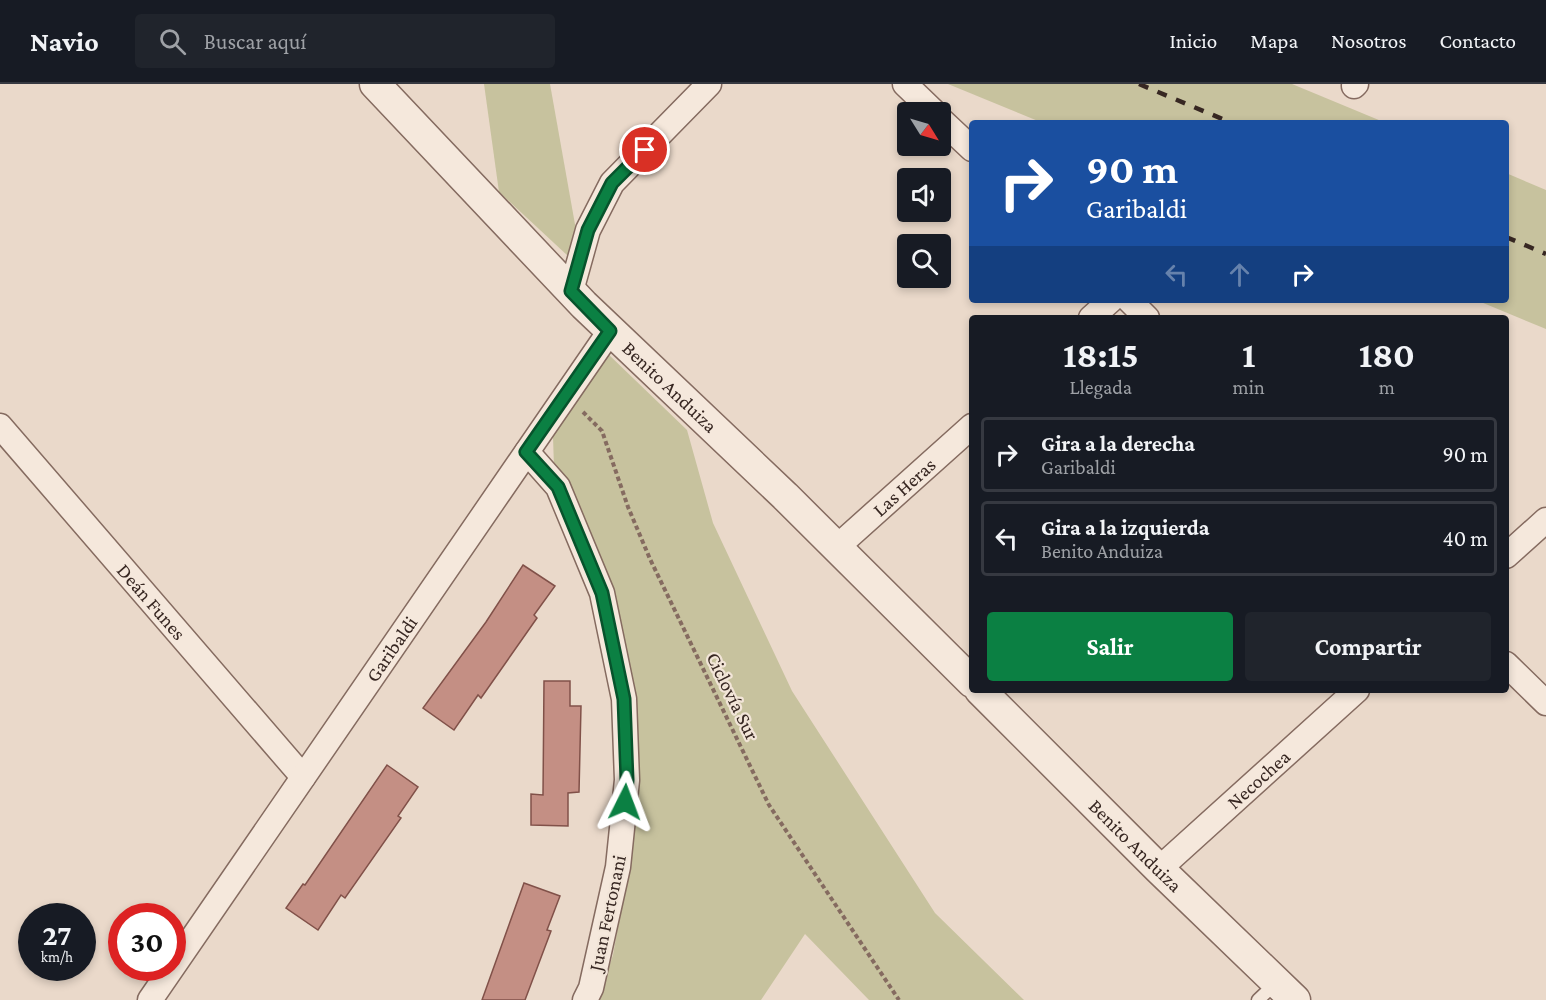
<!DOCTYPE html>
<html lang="es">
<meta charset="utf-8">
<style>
:root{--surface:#171b24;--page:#20242c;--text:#f1f3f6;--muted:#9ea1a6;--line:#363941;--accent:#0b8043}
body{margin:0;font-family:"Crimson Pro",serif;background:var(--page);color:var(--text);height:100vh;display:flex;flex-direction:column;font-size:22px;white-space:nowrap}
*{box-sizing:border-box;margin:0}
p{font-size:20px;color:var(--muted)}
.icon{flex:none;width:33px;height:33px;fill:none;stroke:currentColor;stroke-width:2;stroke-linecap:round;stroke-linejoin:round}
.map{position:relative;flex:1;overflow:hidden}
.drawer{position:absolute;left:969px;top:231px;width:540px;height:378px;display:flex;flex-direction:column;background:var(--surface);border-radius:6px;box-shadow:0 3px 9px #0003}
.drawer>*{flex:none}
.banner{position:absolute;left:969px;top:36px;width:540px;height:183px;border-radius:6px;box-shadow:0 3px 9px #0003;background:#1a4fa0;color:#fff;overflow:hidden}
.needle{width:39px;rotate:127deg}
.fabs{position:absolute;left:897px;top:18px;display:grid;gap:12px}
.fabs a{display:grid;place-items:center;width:54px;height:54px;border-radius:6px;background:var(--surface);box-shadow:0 3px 9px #0003;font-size:30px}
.speed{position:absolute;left:18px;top:819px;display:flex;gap:12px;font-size:30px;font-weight:700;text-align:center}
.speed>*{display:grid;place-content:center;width:78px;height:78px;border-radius:50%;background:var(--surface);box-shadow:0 3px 9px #0003;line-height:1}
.speed small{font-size:15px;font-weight:400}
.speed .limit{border:9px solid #d22;background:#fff;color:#111}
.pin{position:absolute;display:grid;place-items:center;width:51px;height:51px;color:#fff;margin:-26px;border:3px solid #fff;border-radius:50%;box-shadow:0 2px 6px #0007}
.me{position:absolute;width:66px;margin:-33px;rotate:3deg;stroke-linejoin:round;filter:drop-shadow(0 0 4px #0008)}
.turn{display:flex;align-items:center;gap:21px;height:126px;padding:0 18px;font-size:27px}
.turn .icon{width:78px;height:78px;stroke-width:2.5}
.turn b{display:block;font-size:42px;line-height:51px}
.lanes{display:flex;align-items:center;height:57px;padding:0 18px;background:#0003;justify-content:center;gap:30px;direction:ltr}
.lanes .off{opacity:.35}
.eta{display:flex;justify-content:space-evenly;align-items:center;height:102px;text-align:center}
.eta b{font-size:36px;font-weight:700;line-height:42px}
.button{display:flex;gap:12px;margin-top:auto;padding:12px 18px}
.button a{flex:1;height:69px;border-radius:6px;background:var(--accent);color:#fff;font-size:24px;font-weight:700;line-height:69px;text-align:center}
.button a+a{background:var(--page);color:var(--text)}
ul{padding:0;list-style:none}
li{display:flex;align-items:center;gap:18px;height:75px;margin:0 12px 9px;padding:0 6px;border:3px solid var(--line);border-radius:6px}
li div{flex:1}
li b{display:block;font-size:22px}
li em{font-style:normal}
header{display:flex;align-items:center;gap:36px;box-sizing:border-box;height:84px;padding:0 30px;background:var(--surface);border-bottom:2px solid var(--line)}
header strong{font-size:28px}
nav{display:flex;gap:33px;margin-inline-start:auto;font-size:21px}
.search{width:420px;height:54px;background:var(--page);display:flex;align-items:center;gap:15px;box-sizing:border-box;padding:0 21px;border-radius:6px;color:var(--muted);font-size:22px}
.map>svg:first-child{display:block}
.green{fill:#c7c29e}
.building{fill:#c48f84;stroke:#815149;stroke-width:1.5}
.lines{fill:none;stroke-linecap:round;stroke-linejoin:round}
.service-casing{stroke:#856b60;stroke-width:15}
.minor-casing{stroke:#856b60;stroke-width:27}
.tertiary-casing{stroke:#856b60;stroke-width:33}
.path{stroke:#856b60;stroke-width:4;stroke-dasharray:4.5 3;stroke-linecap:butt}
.service{stroke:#f5e8dc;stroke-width:12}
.minor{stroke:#f5e8dc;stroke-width:24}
.tertiary{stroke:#f5e8dc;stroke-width:30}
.rail{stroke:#372722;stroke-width:4.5;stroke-dasharray:10 10;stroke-linecap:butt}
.route-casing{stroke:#07532c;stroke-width:15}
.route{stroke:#0b8043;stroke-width:10}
.labels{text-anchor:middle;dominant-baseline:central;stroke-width:4.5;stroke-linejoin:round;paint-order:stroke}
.street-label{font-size:20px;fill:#372722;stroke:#f2e5d8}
</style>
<header>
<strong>Navio</strong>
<div class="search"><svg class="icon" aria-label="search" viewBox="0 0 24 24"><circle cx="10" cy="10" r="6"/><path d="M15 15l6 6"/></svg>Buscar aquí</div>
<nav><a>Inicio</a><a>Mapa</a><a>Nosotros</a><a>Contacto</a></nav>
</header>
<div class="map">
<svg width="1546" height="916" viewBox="0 0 1546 916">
<rect width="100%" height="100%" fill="#ead9ca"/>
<g class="green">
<polygon points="484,0 550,0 576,146 568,172 499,108"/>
<polygon points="948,0 1292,0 1386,39 1043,39"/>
<polygon points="1506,89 1546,106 1546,245 1476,216 1506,216"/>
<polygon points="607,269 687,346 713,439 792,607 935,829 1024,916 869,916 805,850 761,916 598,916 613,871 629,781 621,564 554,383 553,353 562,331"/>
</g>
<g class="building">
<polygon points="523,481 555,502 534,531 537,534 481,614 478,611 454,646 423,624 486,538"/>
<polygon points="544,597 570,597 570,622 581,622 579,708 568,709 568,742 531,741 531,710 543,711"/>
<polygon points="387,681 418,703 398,732 401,734 345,814 341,811 318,846 286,824 303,800 305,801"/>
<polygon points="524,799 560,812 547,846 551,847 525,916 482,916"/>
</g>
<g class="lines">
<g class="service-casing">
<polyline id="service" points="1258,916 1276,899"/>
</g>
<g class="minor-casing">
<g id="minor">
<polyline points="905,0 934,28"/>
<polyline points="1354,2 1356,0"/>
<polyline points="940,35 972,65"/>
<polyline points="571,207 588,146 612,99 709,0"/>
<polyline points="1129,216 1147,234"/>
<polyline points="1091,234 1111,216"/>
<path id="s1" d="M0,342L303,693"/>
<polyline points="527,368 558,403 602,509 624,615 627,696 618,783 591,904 585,916"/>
<path id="s2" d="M837,463L972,342"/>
<polyline points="1506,472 1546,436"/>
<polyline points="1506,580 1546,619"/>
<path id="s3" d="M1159,785L1357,606"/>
<path id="s4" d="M150,916L610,247"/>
</g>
</g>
<g class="tertiary-casing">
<g id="tertiary">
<path id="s5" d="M375,0L584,221L785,412L972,598"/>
<path id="s6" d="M980,606L1159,785L1295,916"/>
</g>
</g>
<polyline class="path" points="583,328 602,347 628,423 650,475 769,721 899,916"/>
<use href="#service" class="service"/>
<use href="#minor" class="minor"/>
<use href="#tertiary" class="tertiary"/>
<g class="rail">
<polyline points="1139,0 1232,39"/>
<polyline points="1506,153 1546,170"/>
</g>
</g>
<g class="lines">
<g class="route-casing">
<polyline id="route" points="625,718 627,696 624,615 602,509 558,403 526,368 610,247 571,207 588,146 612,99 645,66"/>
</g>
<use href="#route" class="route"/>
</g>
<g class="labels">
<g class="street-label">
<text stroke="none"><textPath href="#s5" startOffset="423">Benito Anduiza</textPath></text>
<text stroke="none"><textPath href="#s2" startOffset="90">Las Heras</textPath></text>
<text stroke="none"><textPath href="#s1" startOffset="232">Deán Funes</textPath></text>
<text stroke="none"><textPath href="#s4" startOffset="426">Garibaldi</textPath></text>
<text transform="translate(733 612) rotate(64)">Ciclovía Sur</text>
<text stroke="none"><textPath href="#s3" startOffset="134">Necochea</textPath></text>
<text stroke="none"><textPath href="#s6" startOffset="220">Benito Anduiza</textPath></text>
<text transform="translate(607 829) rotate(-78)">Juan Fertonani</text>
</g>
</g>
</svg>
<div class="fabs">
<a><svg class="needle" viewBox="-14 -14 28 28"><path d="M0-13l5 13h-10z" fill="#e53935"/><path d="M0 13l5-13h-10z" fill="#9ea1a6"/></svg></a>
<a><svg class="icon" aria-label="sound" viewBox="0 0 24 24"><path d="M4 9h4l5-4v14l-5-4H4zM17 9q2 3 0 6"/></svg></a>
<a><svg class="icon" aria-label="search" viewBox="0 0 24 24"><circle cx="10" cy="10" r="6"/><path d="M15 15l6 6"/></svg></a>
</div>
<div class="speed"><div>27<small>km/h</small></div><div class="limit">30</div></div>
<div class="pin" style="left:645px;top:66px;background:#d93025"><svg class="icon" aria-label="arrive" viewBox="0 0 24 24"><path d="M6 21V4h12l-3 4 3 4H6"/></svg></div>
<svg class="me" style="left:625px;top:718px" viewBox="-20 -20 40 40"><path d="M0-17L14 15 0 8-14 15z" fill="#0b8043" stroke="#fff" stroke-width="4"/></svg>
<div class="banner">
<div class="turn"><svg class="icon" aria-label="right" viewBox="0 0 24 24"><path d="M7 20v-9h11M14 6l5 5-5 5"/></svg><div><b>90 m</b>Garibaldi</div></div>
<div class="lanes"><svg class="icon off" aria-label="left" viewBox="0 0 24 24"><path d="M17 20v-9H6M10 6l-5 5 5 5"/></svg><svg class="icon off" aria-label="ahead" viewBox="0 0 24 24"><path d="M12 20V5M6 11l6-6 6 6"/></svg><svg class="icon" aria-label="right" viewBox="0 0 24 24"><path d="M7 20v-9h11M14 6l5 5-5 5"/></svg></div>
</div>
<section class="drawer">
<div class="eta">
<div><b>18:15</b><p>Llegada</p></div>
<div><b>1</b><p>min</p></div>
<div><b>180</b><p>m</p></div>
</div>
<ul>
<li><svg class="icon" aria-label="right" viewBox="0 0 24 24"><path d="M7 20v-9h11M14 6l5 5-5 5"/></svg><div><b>Gira a la derecha</b><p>Garibaldi</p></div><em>90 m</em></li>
<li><svg class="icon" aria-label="left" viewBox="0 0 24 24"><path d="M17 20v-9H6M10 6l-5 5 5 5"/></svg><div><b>Gira a la izquierda</b><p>Benito Anduiza</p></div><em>40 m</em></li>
</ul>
<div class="button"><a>Salir</a><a>Compartir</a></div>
</section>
</div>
